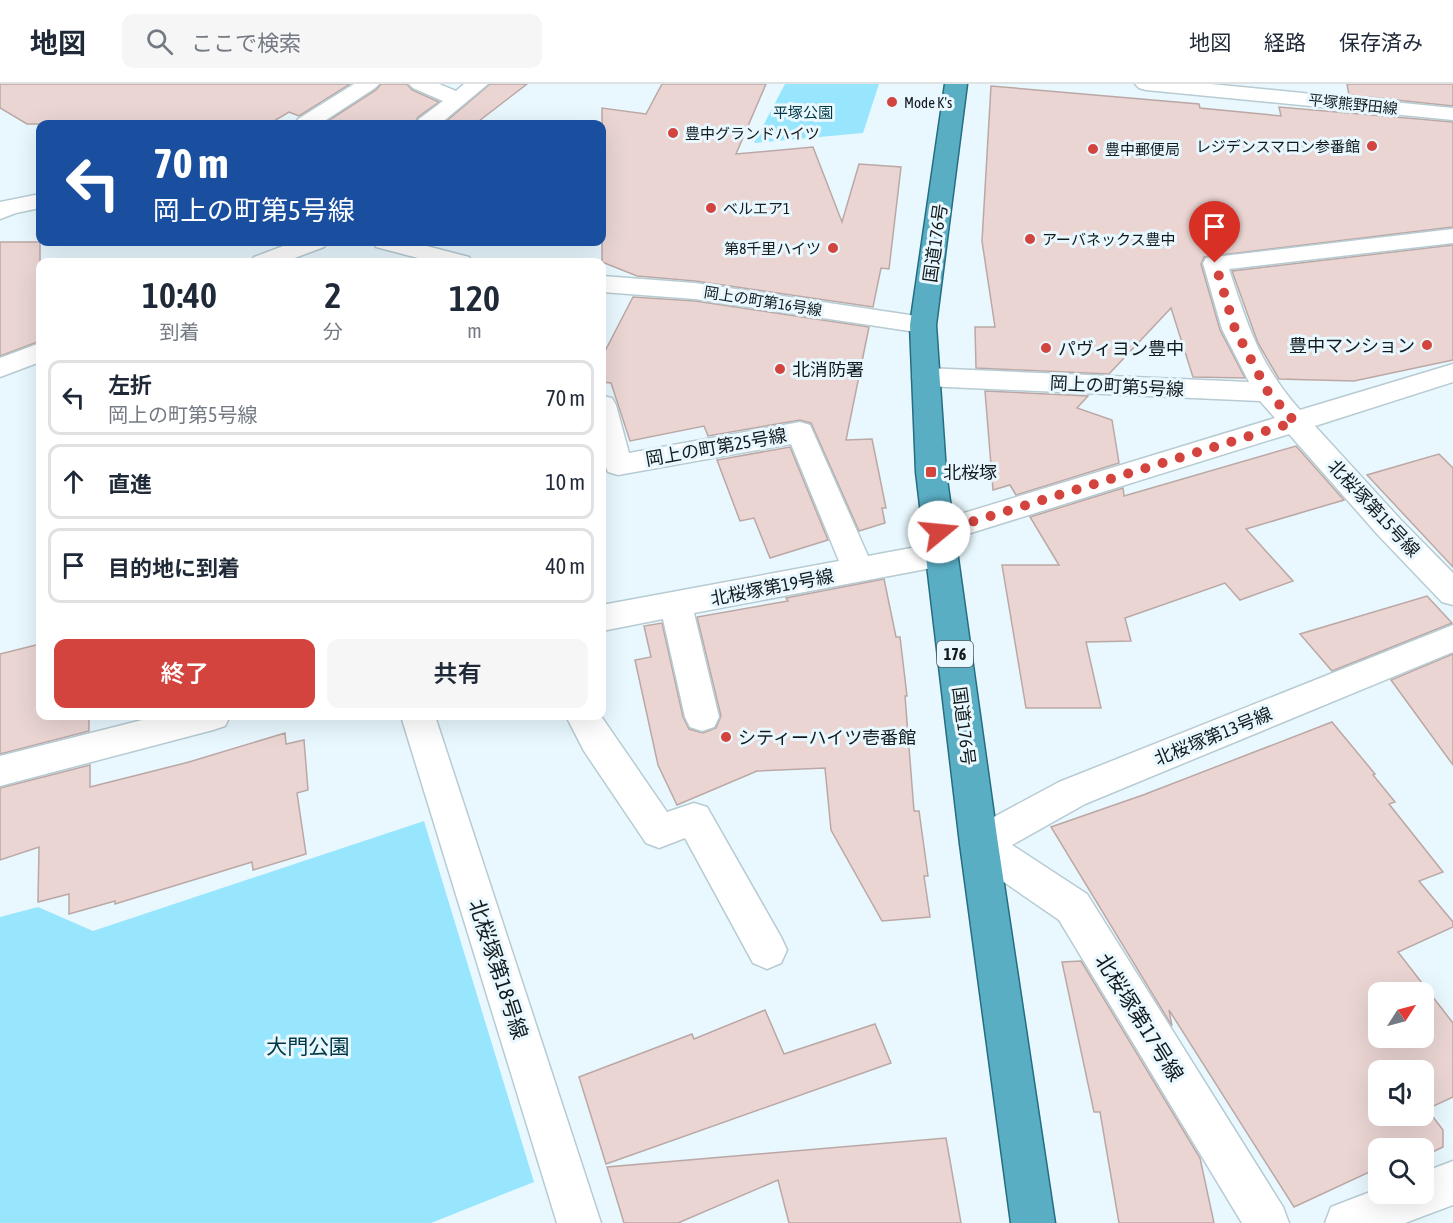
<!DOCTYPE html>
<html lang="ja">
<meta charset="utf-8">
<style>
:root{--surface:#fff;--page:#f6f6f7;--text:#1f2937;--muted:#747a83;--line:#e0e1e3;--accent:#d2443d}
body{margin:0;font-family:"Asap Condensed","Noto Sans JP",sans-serif;background:var(--page);color:var(--text);height:100vh;display:flex;flex-direction:column;font-size:22px;white-space:nowrap}
*{box-sizing:border-box;margin:0}
p{font-size:20px;color:var(--muted)}
.icon{flex:none;width:33px;height:33px;fill:none;stroke:currentColor;stroke-width:2;stroke-linecap:round;stroke-linejoin:round}
.map{position:relative;flex:1;overflow:hidden}
.sheet{position:absolute;left:36px;top:174px;width:570px;height:462px;display:flex;flex-direction:column;background:var(--surface);border-radius:12px;box-shadow:0 6px 24px #0002}
.sheet>*{flex:none}
.guide{position:absolute;left:36px;top:36px;width:570px;height:126px;border-radius:12px;box-shadow:0 6px 24px #0002;background:#1a4fa0;color:#fff;overflow:hidden}
.needle{width:39px;rotate:54deg}
.buttons{position:absolute;left:1368px;top:898px;display:grid;gap:12px}
.buttons a{display:grid;place-items:center;width:66px;height:66px;border-radius:12px;background:var(--surface);box-shadow:0 6px 24px #0002;font-size:30px}
.pin{position:absolute;display:grid;place-items:center;width:51px;height:51px;color:#fff;margin:-62px -26px;border-radius:50% 50% 50% 0;rotate:-45deg;box-shadow:0 0 6px #0007}
.pin .icon{rotate:45deg}
.me{position:absolute;width:66px;margin:-33px;rotate:73deg;stroke-linejoin:round;filter:drop-shadow(0 0 4px #0008)}
.turn{display:flex;align-items:center;gap:21px;height:126px;padding:0 18px;font-size:27px}
.turn .icon{width:78px;height:78px;stroke-width:2.5}
.turn b{display:block;font-size:42px;line-height:51px}
.eta{display:flex;justify-content:space-evenly;align-items:center;height:102px;text-align:center}
.eta b{font-size:36px;font-weight:600;line-height:42px}
.button{display:flex;gap:12px;margin-top:auto;padding:12px 18px}
.button a{flex:1;height:69px;border-radius:12px;background:var(--accent);color:#fff;font-size:24px;font-weight:600;line-height:69px;text-align:center}
.button a+a{background:var(--page);color:var(--text)}
ul{padding:0;list-style:none}
li{display:flex;align-items:center;gap:18px;height:75px;margin:0 12px 9px;padding:0 6px;border:3px solid var(--line);border-radius:12px}
li div{flex:1}
li b{display:block;font-size:22px}
li em{font-style:normal}
header{display:flex;align-items:center;gap:36px;box-sizing:border-box;height:84px;padding:0 30px;background:var(--surface);border-bottom:2px solid var(--line)}
header strong{font-size:28px}
nav{display:flex;gap:33px;margin-inline-start:auto;font-size:21px}
.search{width:420px;height:54px;background:var(--page);display:flex;align-items:center;gap:15px;box-sizing:border-box;padding:0 21px;border-radius:12px;color:var(--muted);font-size:22px}
.map>svg:first-child{display:block}
.green{fill:#98e5fe}
.building{fill:#ead5d3;stroke:#bba8a5;stroke-width:1.5;fill-rule:evenodd}
.lines{fill:none;stroke-linecap:round;stroke-linejoin:round}
.minor-casing{stroke:#b7cbd2;stroke-width:3}
.tertiary-casing{stroke:#b7cbd2;stroke-width:3}
.trunk-casing{stroke:#266d81;stroke-width:3}
.minor{fill:#fff;fill-rule:evenodd}
.tertiary{fill:#fff;fill-rule:evenodd}
.trunk{fill:#5aaec4;fill-rule:evenodd}
.route{stroke:#d2443d;stroke-width:10;stroke-dasharray:0 18}
.poi-dot{fill:#d2443d;stroke:#e8f8fe;stroke-width:2}
.labels{text-anchor:middle;dominant-baseline:central;stroke-width:6;stroke-linejoin:round;paint-order:stroke}
.far-poi-label{font-size:15px;fill:#141b1e;stroke:#e8f8fe;text-anchor:start}
.far-street-label{font-size:15px;fill:#141b1e;stroke:#e8f8fe}
.far-park-label{font-size:15px;fill:#003745;stroke:#e8f8fe}
.shield{fill:#e8f8fe;stroke:#545d61;stroke-width:1.5}
.shield-label{font-size:16px;font-weight:bold;fill:#141b1e}
.street-label{font-size:18px;fill:#141b1e;stroke:#e8f8fe}
.poi-label{font-size:18px;fill:#141b1e;stroke:#e8f8fe;text-anchor:start}
.near-street-label{font-size:21px;fill:#141b1e;stroke:#e8f8fe}
.near-park-label{font-size:21px;fill:#003745;stroke:#e8f8fe}
</style>
<header>
<strong>地図</strong>
<div class="search"><svg class="icon" aria-label="search" viewBox="0 0 24 24"><circle cx="10" cy="10" r="6"/><path d="M15 15l6 6"/></svg>ここで検索</div>
<nav><a>地図</a><a>経路</a><a>保存済み</a></nav>
</header>
<div class="map">
<svg width="1453" height="1139" viewBox="0 0 1453 1139">
<rect width="100%" height="100%" fill="#e8f8fe"/>
<g class="green">
<polygon points="785,0 879,0 863,49 754,59"/>
<polygon points="424,737 534,1098 431,1139 0,1139 0,833 38,823 93,847"/>
</g>
<g class="building">
<polygon points="0,0 350,0 299,32 289,28 269,40 27,40 0,24"/>
<polygon points="381,0 407,0 412,6 439,18 418,33 414,40 323,40 376,6"/>
<polygon points="490,0 527,0 475,40 443,40"/>
<polygon points="662,0 766,0 736,70 813,63 842,138 859,80 901,83 889,185 881,184 873,223 695,197 637,192 602,178 602,24 646,30"/>
<polygon points="1347,0 1453,0 1453,22 1349,11"/>
<polygon points="991,2 1199,20 1200,24 1281,32 1279,23 1453,38 1453,143 1204,173 1201,180 1220,246 1245,294 1193,293 1171,224 1109,290 976,284 975,243 995,243 982,157"/>
<polygon points="0,158 40,158 40,257 0,272"/>
<polygon points="1453,161 1453,276 1354,297 1279,295 1258,259 1232,187"/>
<polygon points="633,213 695,217 869,243 846,356 872,355 886,424 882,424 885,439 859,447 811,339 800,336 708,352 704,342 630,357 611,299 602,298 602,273"/>
<polygon points="985,307 1088,312 1077,324 1112,336 1119,379 1016,411 1010,401 993,406"/>
<polygon points="1296,362 1344,416 1246,445 1293,497 1240,516 1225,499 1125,534 1131,557 1086,558 1101,624 1026,624 1002,481 1059,481 1030,433 1123,404 1124,412"/>
<polygon points="790,363 828,456 770,474 754,434 740,437 717,376"/>
<polygon points="1439,370 1453,384 1453,483 1367,391"/>
<polygon points="884,495 896,553 900,553 907,612 905,612 914,727 919,727 928,792 924,792 930,833 882,837 831,746 825,684 757,687 677,721 658,681 635,576 651,573 644,542 662,539 683,633 689,645 703,649 716,644 721,632 697,533 788,517 786,514"/>
<polygon points="1427,512 1452,539 1332,587 1300,550"/>
<polygon points="40,560 40,632 89,632 89,647 0,670 0,570"/>
<polygon points="1453,570 1453,681 1391,596"/>
<path d="M1332,638L1375,690L1373,691L1395,718L1389,720L1443,788L1419,797L1453,838V843L1398,868L1453,939V1013L1427,1025L1443,1046V1063L1424,1072V1065H1378V1084L1294,1123L1169,926L1172,942L1051,743L1143,711ZM1378,909H1424V954H1378ZM1378,987H1424V1032H1378Z"/>
<polygon points="285,649 286,660 304,656 308,706 297,709 306,770 253,786 252,778 115,820 115,817 69,830 69,810 38,818 39,763 0,776 0,704 90,681 90,703 189,678"/>
<polygon points="1081,877 1200,1074 1214,1139 1119,1139 1100,1028 1094,1028 1062,878"/>
<polygon points="765,926 784,970 875,940 891,979 606,1080 579,993 692,950 694,955"/>
<polygon points="946,1054 961,1139 789,1139 778,1096 678,1139 624,1139 607,1083"/>
</g>
<g class="lines">
<g class="minor-casing">
<g id="minor">
<polygon points="354,0 379,0 375,4 320,40 295,40 298,35"/>
<polygon points="409,0 439,0 456,7 464,0 488,0 440,40 416,40 419,35 443,17 413,4"/>
<polygon points="40,110 40,124 16,129 0,135 0,118"/>
<path d="M1453,145V159L1229,185C1247,240 1260,282 1300,326L1453,280V298L1315,342L1400,435L1453,489V521L1442,518L1378,451L1289,350L942,458L953,462L957,470L953,478L942,482L694,529L719,633L714,643L702,647L690,643L685,633L663,535L602,547V521L839,477L791,360L618,391L608,388L602,373V312L612,314L616,321L629,369L800,338L810,341L868,472L938,459L928,456L924,448L928,440L1275,334L1260,317L926,302L916,299L912,293L916,287L926,284L1249,298L1222,245L1203,179L1206,174Z"/>
<polygon points="294,158 327,158 324,163 284,178 251,178 254,173"/>
<polygon points="373,158 411,158 469,173 472,178 433,178 376,163"/>
<polygon points="602,192 695,199 923,233 932,235 936,241 932,247 923,249 695,215 602,208"/>
<polygon points="40,259 40,278 0,293 0,274"/>
<polygon points="1453,541 1453,568 1085,720 1012,761 1087,810 1283,1123 1289,1139 1242,1139 1059,836 966,772 960,760 966,748 1059,698"/>
<polygon points="158,632 230,632 225,642 213,646 0,702 0,672"/>
<polygon points="401,632 435,632 601,1139 557,1139"/>
<polygon points="566,632 601,632 667,728 694,719 707,723 781,853 787,866 781,879 767,885 753,879 685,754 659,764 646,759 584,667"/>
<polygon points="1453,1077 1453,1121 1405,1139 1325,1139 1331,1123 1378,1105 1378,1110 1424,1110 1424,1088"/>
</g>
</g>
<g class="tertiary-casing">
<polygon id="tertiary" points="1135,0 1211,0 1453,24 1453,36 1146,6 1139,4"/>
</g>
<g class="trunk-casing">
<polygon id="trunk" points="945,0 967,0 936,241 946,388 998,760 1055,1139 1011,1139 960,760 916,388 910,241"/>
</g>
<use href="#minor" class="minor"/>
<use href="#tertiary" class="tertiary"/>
<use href="#trunk" class="trunk"/>
</g>
<g class="lines">
<polyline class="route" points="939,448 1295,338 1268,308 1235,245 1215,179"/>
</g>
<g class="poi-dot">
<circle cx="892" cy="18" r="6"/>
<circle cx="673" cy="49" r="6"/>
<circle cx="1372" cy="62" r="6"/>
<circle cx="1093" cy="65" r="6"/>
<circle cx="711" cy="124" r="6"/>
<circle cx="1030" cy="155" r="6"/>
<circle cx="833" cy="164" r="6"/>
<circle cx="1427" cy="261" r="6"/>
<circle cx="1046" cy="264" r="6"/>
<circle cx="780" cy="285" r="6"/>
<rect x="925" y="382" width="12" height="12" rx="3"/>
<circle cx="726" cy="653" r="6"/>
</g>
<g class="labels">
<g class="far-poi-label">
<text x="904" y="18">Mode K's</text>
<text x="685" y="49">豊中グランドハイツ</text>
<text x="1360" y="62" text-anchor="end">レジデンスマロン参番館</text>
<text x="1105" y="65">豊中郵便局</text>
<text x="723" y="124">ベルエア1</text>
<text x="1042" y="155">アーバネックス豊中</text>
<text x="821" y="164" text-anchor="end">第8千里ハイツ</text>
</g>
<g class="far-street-label">
<text transform="translate(1353 20) rotate(6)">平塚熊野田線</text>
<text transform="translate(763 217) rotate(9)">岡上の町第16号線</text>
</g>
<g class="far-park-label">
<text x="803" y="28">平塚公園</text>
</g>
<rect class="shield" x="937" y="557" width="36" height="26" rx="4.5"/>
<g class="shield-label">
<text x="955" y="570">176</text>
</g>
<g class="street-label">
<text transform="translate(935 159) rotate(-82)">国道176号</text>
<text transform="translate(1117 302) rotate(3)">岡上の町第5号線</text>
<text transform="translate(716 363) rotate(-10)">岡上の町第25号線</text>
<text transform="translate(1374 424) rotate(47)">北桜塚第15号線</text>
<text transform="translate(772 503) rotate(-11)">北桜塚第19号線</text>
<text transform="translate(964 642) rotate(83)">国道176号</text>
<text transform="translate(1213 652) rotate(-22)">北桜塚第13号線</text>
</g>
<g class="poi-label">
<text x="1415" y="261" text-anchor="end">豊中マンション</text>
<text x="1058" y="264">パヴィヨン豊中</text>
<text x="792" y="285">北消防署</text>
<text x="943" y="388">北桜塚</text>
<text x="738" y="653">シティーハイツ壱番館</text>
</g>
<g class="near-street-label">
<text transform="translate(499 885) rotate(72)">北桜塚第18号線</text>
<text transform="translate(1140 933) rotate(58)">北桜塚第17号線</text>
</g>
<g class="near-park-label">
<text x="308" y="962">大門公園</text>
</g>
</g>
</svg>
<div class="buttons">
<a><svg class="needle" viewBox="-14 -14 28 28"><path d="M0-13l5 13h-10z" fill="#e53935"/><path d="M0 13l5-13h-10z" fill="#747a83"/></svg></a>
<a><svg class="icon" aria-label="sound" viewBox="0 0 24 24"><path d="M4 9h4l5-4v14l-5-4H4zM17 9q2 3 0 6"/></svg></a>
<a><svg class="icon" aria-label="search" viewBox="0 0 24 24"><circle cx="10" cy="10" r="6"/><path d="M15 15l6 6"/></svg></a>
</div>
<div class="pin" style="left:1215px;top:179px;background:#d93025"><svg class="icon" aria-label="arrive" viewBox="0 0 24 24"><path d="M6 21V4h12l-3 4 3 4H6"/></svg></div>
<svg class="me" style="left:939px;top:448px" viewBox="-20 -20 40 40"><circle r="19" fill="#fff"/><path d="M0-13L10 11 0 6-10 11z" fill="#d2443d"/></svg>
<div class="guide">
<div class="turn"><svg class="icon" aria-label="left" viewBox="0 0 24 24"><path d="M17 20v-9H6M10 6l-5 5 5 5"/></svg><div><b>70 m</b>岡上の町第5号線</div></div>
</div>
<section class="sheet">
<div class="eta">
<div><b>10:40</b><p>到着</p></div>
<div><b>2</b><p>分</p></div>
<div><b>120</b><p>m</p></div>
</div>
<ul>
<li><svg class="icon" aria-label="left" viewBox="0 0 24 24"><path d="M17 20v-9H6M10 6l-5 5 5 5"/></svg><div><b>左折</b><p>岡上の町第5号線</p></div><em>70 m</em></li>
<li><svg class="icon" aria-label="ahead" viewBox="0 0 24 24"><path d="M12 20V5M6 11l6-6 6 6"/></svg><div><b>直進</b></div><em>10 m</em></li>
<li><svg class="icon" aria-label="arrive" viewBox="0 0 24 24"><path d="M6 21V4h12l-3 4 3 4H6"/></svg><div><b>目的地に到着</b></div><em>40 m</em></li>
</ul>
<div class="button"><a>終了</a><a>共有</a></div>
</section>
</div>
